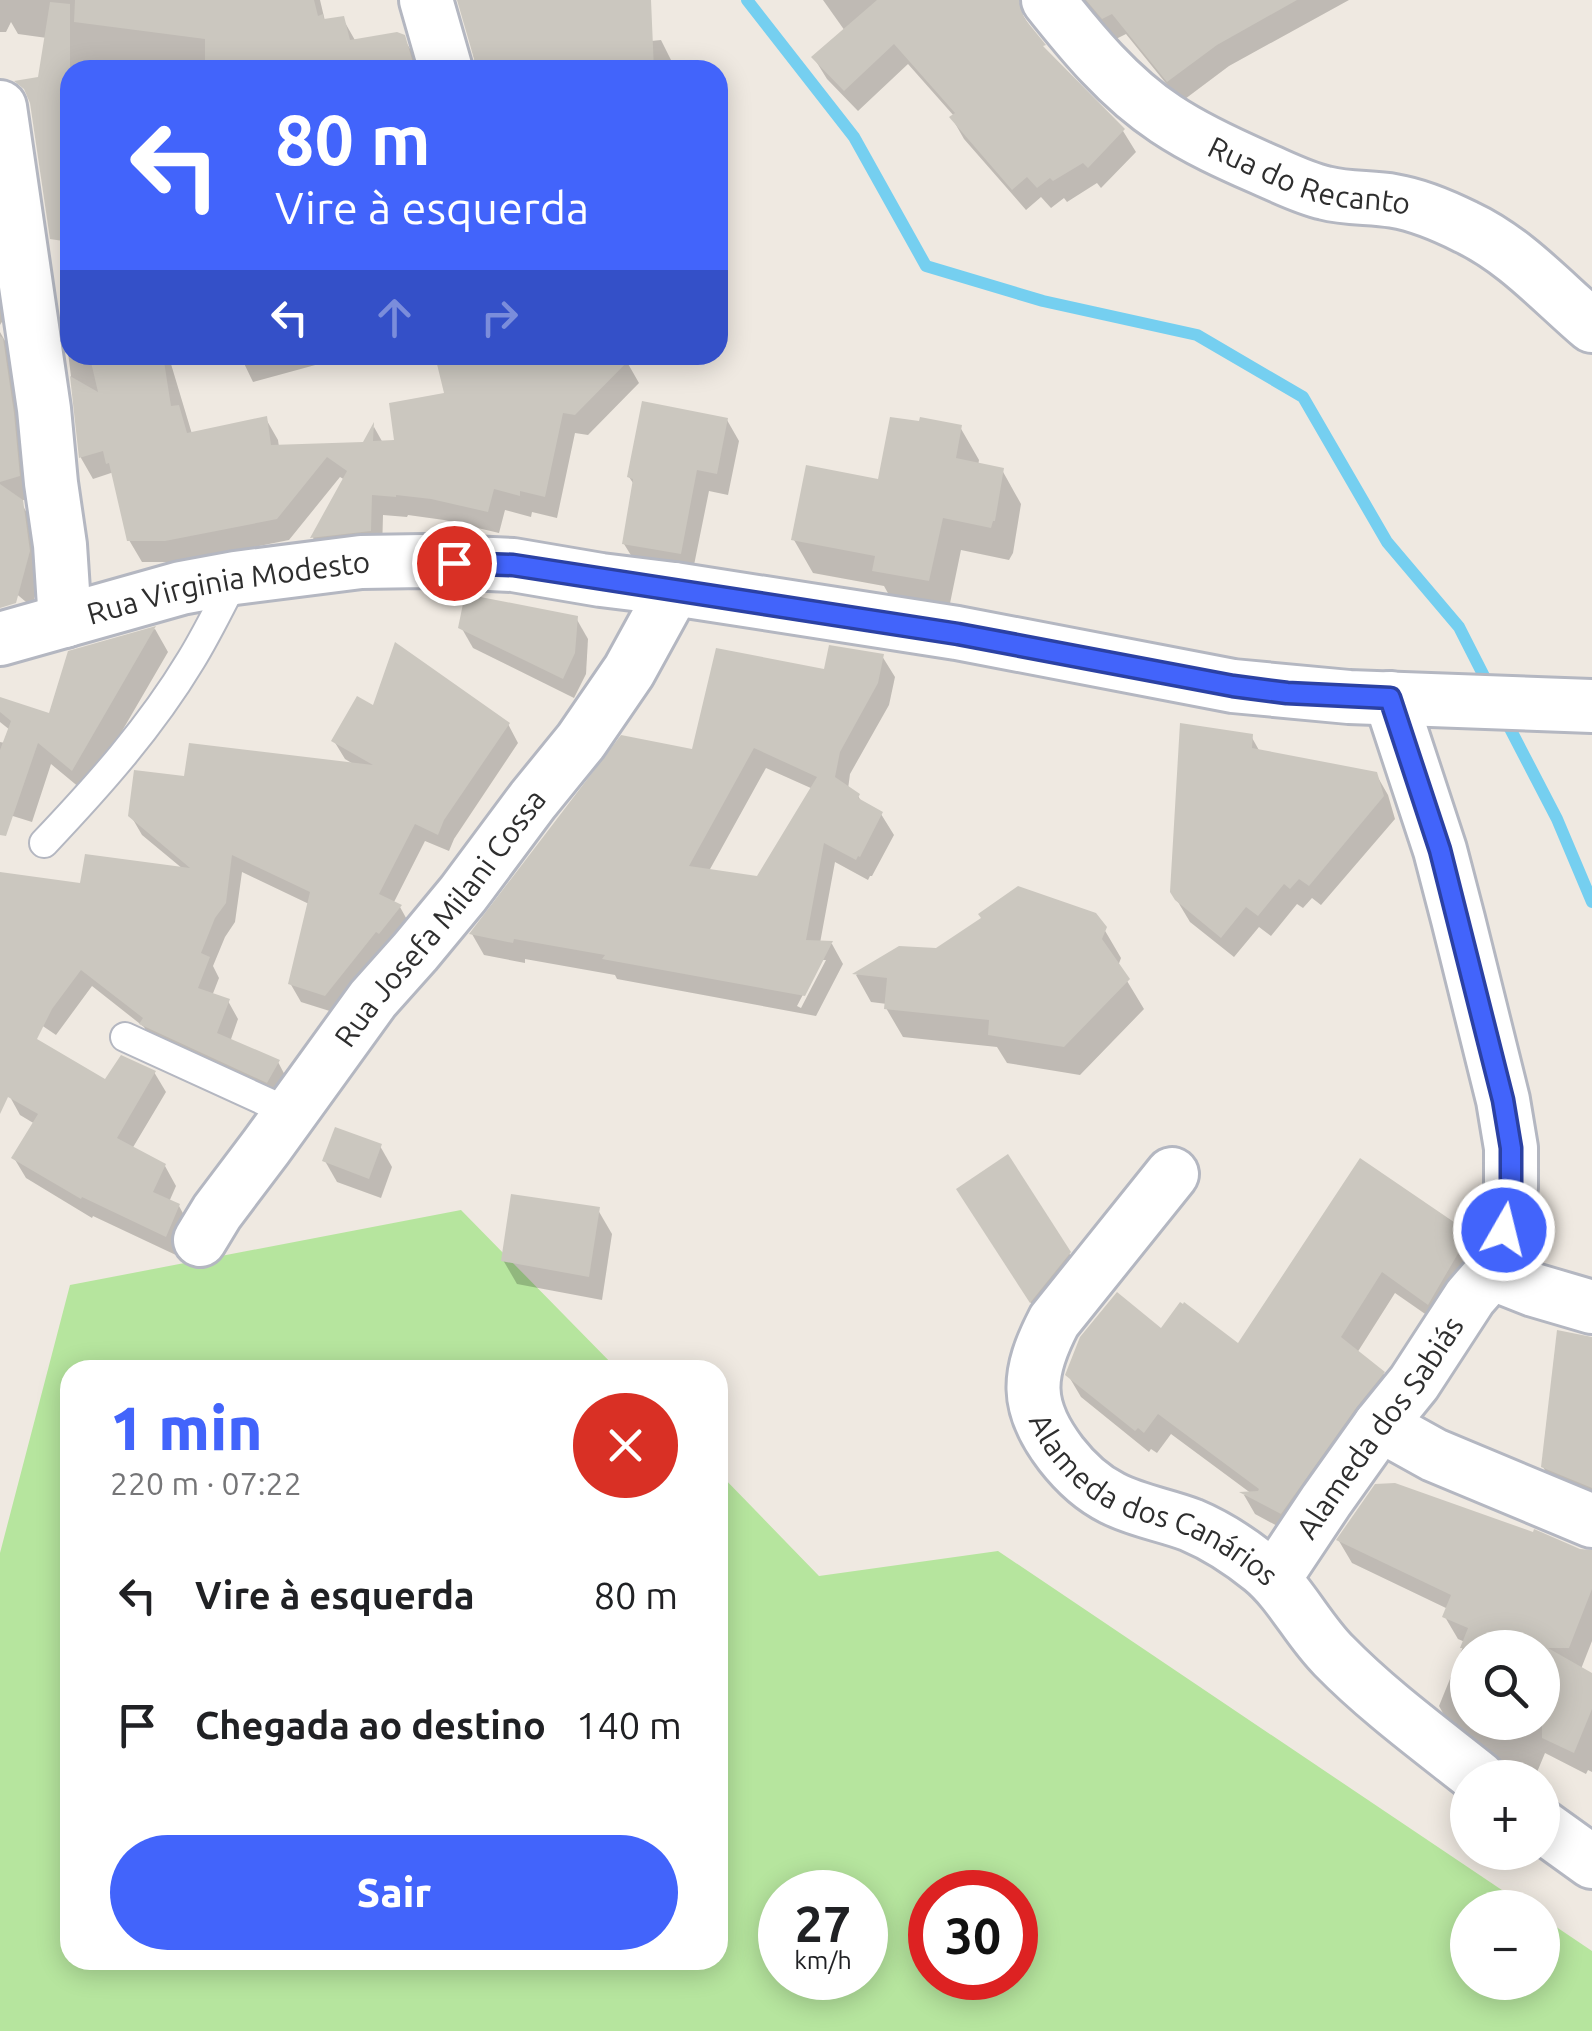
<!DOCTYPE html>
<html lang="pt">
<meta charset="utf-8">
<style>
:root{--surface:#fff;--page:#f2f2f2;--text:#202124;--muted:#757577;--accent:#4264fb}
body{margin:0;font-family:Ubuntu,sans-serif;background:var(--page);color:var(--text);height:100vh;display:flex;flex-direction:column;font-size:38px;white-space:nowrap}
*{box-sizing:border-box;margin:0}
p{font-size:32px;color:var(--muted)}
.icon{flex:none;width:55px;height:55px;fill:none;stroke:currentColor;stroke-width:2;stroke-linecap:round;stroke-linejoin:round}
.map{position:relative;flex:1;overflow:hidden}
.details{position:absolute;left:60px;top:1360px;width:668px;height:610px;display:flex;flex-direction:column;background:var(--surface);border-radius:30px;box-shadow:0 5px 25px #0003}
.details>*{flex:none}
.banner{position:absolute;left:60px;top:60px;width:668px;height:305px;border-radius:30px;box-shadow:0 5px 25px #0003;background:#4264fb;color:#fff;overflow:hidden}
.fabs{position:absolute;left:1450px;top:1630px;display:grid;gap:20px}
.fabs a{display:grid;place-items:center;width:110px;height:110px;border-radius:50%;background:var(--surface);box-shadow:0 5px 25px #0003;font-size:50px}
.speed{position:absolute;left:758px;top:1870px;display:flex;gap:20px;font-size:50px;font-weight:700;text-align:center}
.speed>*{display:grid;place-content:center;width:130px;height:130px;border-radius:50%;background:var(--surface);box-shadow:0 5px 25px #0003;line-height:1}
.speed small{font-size:25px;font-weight:400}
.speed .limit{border:15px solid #d22;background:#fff;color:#111}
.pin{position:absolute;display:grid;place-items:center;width:85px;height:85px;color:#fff;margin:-42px;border:5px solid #fff;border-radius:50%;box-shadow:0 2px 10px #0007}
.me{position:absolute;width:110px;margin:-55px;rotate:8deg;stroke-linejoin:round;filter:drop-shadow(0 0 8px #0008)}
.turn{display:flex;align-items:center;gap:35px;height:210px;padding:0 50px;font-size:45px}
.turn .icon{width:130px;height:130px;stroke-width:2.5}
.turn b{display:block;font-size:70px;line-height:85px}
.lanes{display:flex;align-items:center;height:95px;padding:0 50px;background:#0003;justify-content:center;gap:50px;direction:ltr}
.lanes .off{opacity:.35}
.round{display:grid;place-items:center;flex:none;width:105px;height:105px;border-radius:52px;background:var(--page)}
.summary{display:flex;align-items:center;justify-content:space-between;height:170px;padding:0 50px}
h1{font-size:60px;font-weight:800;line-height:75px;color:var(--accent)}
.action{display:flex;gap:20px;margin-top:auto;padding:20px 50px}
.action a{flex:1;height:115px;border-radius:60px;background:var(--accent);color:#fff;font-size:40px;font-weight:800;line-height:115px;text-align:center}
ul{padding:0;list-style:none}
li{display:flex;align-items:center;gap:30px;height:130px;padding:0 50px}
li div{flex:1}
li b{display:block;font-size:38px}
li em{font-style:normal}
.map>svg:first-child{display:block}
.green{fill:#b6e59e;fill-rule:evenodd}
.shadow{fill:#0003;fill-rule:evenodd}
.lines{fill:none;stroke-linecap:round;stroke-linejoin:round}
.stream{stroke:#75cff0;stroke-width:12}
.building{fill:#cbc7bf;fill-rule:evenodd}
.lane-casing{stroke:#b4b7c1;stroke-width:32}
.street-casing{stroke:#b4b7c1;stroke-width:58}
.lane{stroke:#fff;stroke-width:28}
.street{stroke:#fff;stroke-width:52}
.route-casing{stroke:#2b41a3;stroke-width:25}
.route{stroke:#4264fb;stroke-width:18}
.labels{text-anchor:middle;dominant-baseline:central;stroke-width:8;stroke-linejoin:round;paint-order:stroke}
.street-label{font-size:30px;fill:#2e2e2e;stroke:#fff}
</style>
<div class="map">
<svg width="1592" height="2031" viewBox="0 0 1592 2031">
<rect width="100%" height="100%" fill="#efe9e1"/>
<path class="green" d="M461,1210L618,1370H70V1960H718V1472L819,1576L998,1551L1527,1907L1468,1908V1982H1542L1543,1918L1592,1951V2031H0V1553L70,1285ZM780,1892H865V1978H780ZM930,1892H1015V1978H930Z"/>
<g class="shadow">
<polygon points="0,0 320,0 325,21 343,19 356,42 403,37 416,59 419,70 70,70 70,261 63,230 40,79 47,38 18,34 11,22 6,32 0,32"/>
<polygon points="460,0 599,0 611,45 661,40 676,70 672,63 672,70 477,70"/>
<polygon points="823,0 1013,0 1049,56 1123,131 1136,152 1101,188 1097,183 1067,202 1064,198 1051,208 1041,197 1026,210 964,139 952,118 954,116 908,64 858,111 827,79 814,58 845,31"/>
<polygon points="1083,0 1349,0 1229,66 1181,102 1126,34 1116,39"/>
<polygon points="718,243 725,256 718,262"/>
<polygon points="0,302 7,314 0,325"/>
<polygon points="0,332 13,355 31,498 20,501 34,525 41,574 32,607 0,580"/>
<polygon points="68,335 70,355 218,355 171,364 192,434 266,419 278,440 279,447 364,444 374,427 383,443 397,443 447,396 451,355 633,355 627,362 639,383 588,435 575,433 557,518 532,512 531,517 505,510 499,533 444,520 408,515 407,517 383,515 382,552 325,559 313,538 345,480 340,477 289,540 178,562 142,562 129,540 114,472 93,479 81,458 66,336"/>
<polygon points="240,355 252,355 245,357 245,362 271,355 318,355 319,364 253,382"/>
<polygon points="727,420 739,441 728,495 709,491 692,575 637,565 624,544 635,486 629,477"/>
<polygon points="960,427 979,460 978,466 1002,470 1021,504 1013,553 1009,560 961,550 948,613 894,604 884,586 813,573 794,540"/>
<polygon points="576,618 588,639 586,674 574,698 473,648 461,627"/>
<polygon points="155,629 168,652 86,793 51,764 32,822 0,812 0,742 5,743 10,730 0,722 0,699 50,716 70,653"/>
<path d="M882,656L895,677L889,705L850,774L848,789L858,796L863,804L881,814L894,835L872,876H870L868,880L835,862L820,943L832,944L843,964L816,1016L617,979L615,975L525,959V963L484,955L472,934L694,752L826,672ZM766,768L813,789L759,879L709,871ZM821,960H826L801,1008L797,1006Z"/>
<polygon points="374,709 508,724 518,743 454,839 449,851 425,841 393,904 400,907 410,925 336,1013 301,1002 290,983 309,904 242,872 235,922 225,937 213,966 219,978 212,996 228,1001 238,1019 230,1042 278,1062 288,1081 278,1100 153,1043 144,1027 92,986 56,1035 0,997 0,892 82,886 183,869 142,835 131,816 186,779 355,765 345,759 334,741"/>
<polygon points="1251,736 1260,752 1376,774 1388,795 1395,819 1321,905 1312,898 1303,908 1297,904 1271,936 1259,927 1234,957 1190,922 1172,892"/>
<polygon points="1104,929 1121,958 1118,966 1144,1009 1080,1075 1007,1063 997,1047 903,1037 886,1008 887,1004 871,1002 856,975 899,948 936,951"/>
<polygon points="0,1049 106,1082 154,1072 166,1092 132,1149 165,1166 176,1186 169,1202 179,1206 190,1226 178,1256 93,1216 92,1218 26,1178 14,1158 35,1124 20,1115 9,1095 0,1087"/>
<polygon points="380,1146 392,1167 381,1198 337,1182 325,1161"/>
<polygon points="1360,1161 1468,1235 1481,1257 1441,1325 1395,1293 1357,1353 1383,1373 1395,1395 1294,1535 1255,1514 1244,1495 1252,1494 1171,1434 1157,1453 1151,1449 1149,1452 1081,1397 1068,1375 1162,1332 1239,1346"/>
<polygon points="598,1210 612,1234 602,1300 517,1284 503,1260"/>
<polygon points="971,1210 1069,1253 1081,1274 1043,1322"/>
<polygon points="1592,1339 1592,1505 1557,1490 1543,1467"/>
<path d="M1339,1541L1592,1553V1641L1581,1669L1592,1676V1772L1588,1770L1586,1774L1545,1753L1535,1777L1489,1757L1452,1729L1439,1706L1465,1642L1458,1639L1445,1617L1448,1609L1352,1563ZM1468,1648H1542V1722H1468Z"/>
</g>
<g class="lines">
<g class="stream">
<polyline points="747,0 854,137 926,266 1043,301 1197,335 1303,397 1387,542 1459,627 1490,688"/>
<polyline points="1503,715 1557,819 1592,902"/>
</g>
</g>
<g class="building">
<polygon points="75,0 314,0 318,16 323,14 324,19 344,16 350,40 397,32 405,35 415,70 205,70 205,39 74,22"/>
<polygon points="457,0 651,0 654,70 475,70 475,62"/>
<polygon points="877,0 1019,0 1024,18 1046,45 1043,46 1125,129 1088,168 1083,163 1053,181 1050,178 1037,188 1027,177 1012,190 949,117 955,113 894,44 844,91 811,57"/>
<polygon points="1086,0 1297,0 1217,45 1167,82 1112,14 1102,19"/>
<polygon points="50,2 70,4 70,242 50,239 30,103 24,89 14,81 38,77"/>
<polygon points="0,336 3,338 14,413 20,476 0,482"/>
<polygon points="127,355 163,355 171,406 179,405 187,433 267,416 271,445 363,442 374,422 373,441 394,440 389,403 444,393 436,360 459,355 634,355 575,415 563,413 545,497 520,491 520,496 494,489 488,512 431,499 396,495 396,497 372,495 371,531 310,538 347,471 327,457 277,519 165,541 127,541 109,463 106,464 103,451 79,458 70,376 98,392 91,362"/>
<polygon points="642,401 728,418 717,474 697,470 681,554 622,544 633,479 627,477"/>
<polygon points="890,417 919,421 920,417 962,425 956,458 1004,468 995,521 993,521 991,528 943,518 929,581 872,571 875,556 791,540 806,465 878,479"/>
<polygon points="0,484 23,500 30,551 16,603 0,608"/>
<polygon points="465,594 578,616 575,653 563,679 458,628"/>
<polygon points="156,626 72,771 38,743 6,836 0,835 0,750 11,721 0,712 0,697 49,713 68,651"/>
<polygon points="395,642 510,723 444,820 438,835 415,824 379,894 402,905 379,934 376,932 325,996 288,984 310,892 232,855 226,903 215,918 201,953 210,957 198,988 230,999 217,1033 280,1060 267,1083 139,1024 143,1018 81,970 52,1009 37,1039 105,1079 121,1055 156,1071 117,1138 166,1164 153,1192 180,1204 166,1237 82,1197 81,1199 11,1158 38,1114 8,1097 0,1114 0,872 80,883 85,854 190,868 128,816 134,770 184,776 189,743 373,765 331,741 357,696 373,705"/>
<path d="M829,645L884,654L878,683L840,752L835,777L860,794L858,798L883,812L860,857L858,856L856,860L824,843L806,940L833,941L805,996L602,959L605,955L514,939L513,943L469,934L621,735L692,749L716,648L824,669ZM754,748L817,777L757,876L689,866Z"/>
<polygon points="1180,723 1253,734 1252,748 1377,772 1384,796 1309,886 1299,879 1290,889 1284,884 1258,916 1246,907 1221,938 1175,900 1170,892"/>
<polygon points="1018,886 1096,913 1107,927 1102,939 1130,979 1064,1047 988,1035 989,1020 884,1009 887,978 852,974 899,946 936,948 981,918 978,914"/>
<polygon points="335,1127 382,1144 369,1179 322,1161"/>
<polygon points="1008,1154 1071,1252 1030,1303 956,1189"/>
<polygon points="1360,1158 1470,1233 1428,1305 1382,1272 1341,1337 1385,1372 1356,1408 1281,1514 1239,1492 1258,1491 1259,1489 1158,1414 1144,1433 1138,1428 1135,1431 1065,1375 1080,1337 1117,1292 1161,1328 1180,1302 1183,1304 1184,1302 1238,1343"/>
<polygon points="511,1194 600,1207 589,1277 501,1261"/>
<polygon points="1557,1330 1592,1337 1592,1488 1541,1467"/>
<polygon points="1395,1483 1533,1532 1534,1529 1580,1549 1592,1550 1592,1589 1569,1648 1548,1648 1592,1673 1592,1709 1574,1753 1542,1738 1542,1648 1460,1648 1468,1628 1442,1617 1451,1595 1336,1540 1375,1484"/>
</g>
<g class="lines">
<g class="lane-casing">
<g id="lane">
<path d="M44,843C98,786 150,728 191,660C207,634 221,605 235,578"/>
<polyline points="125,1037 291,1113"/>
</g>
</g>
<g class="street-casing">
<g id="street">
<polyline points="426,0 446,70"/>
<path id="s1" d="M1048,0C1082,43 1119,88 1166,119C1196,139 1229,154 1261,168C1282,177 1303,188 1325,193C1348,199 1371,197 1394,201C1418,205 1444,216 1466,227C1515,250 1551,291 1592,326"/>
<polyline points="0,107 44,409 51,483 60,545 65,621"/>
<path id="s2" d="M0,639L181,588L235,578L361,562L424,561L513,565L601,580L674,589L957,633L1233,686L1349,697L1592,706"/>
<path id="s3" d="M1172,1174L1054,1321C1027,1373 1024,1406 1061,1454C1075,1472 1092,1488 1112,1498C1137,1511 1165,1515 1191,1525C1217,1536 1240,1551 1262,1569C1291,1593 1307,1629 1334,1656C1378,1701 1430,1739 1479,1778"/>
<path id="s4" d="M200,1240L217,1212L266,1147L373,999L415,952L463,894L533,800L581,741L629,671L674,589"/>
<polyline points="1491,1273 1534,1290 1592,1307"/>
<polyline points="1380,1425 1434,1455 1592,1521"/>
<path id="s5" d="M1274,1579L1326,1501L1380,1425L1414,1383L1470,1297L1491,1273L1504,1230L1511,1187V1148L1503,1100L1458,919L1440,850L1390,698"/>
<polyline points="1542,1826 1592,1862"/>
</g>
</g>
<use href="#lane" class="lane"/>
<use href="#street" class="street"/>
</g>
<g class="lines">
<g class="route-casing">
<polyline id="route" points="454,563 513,565 958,634 1233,686 1287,693 1390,698 1440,850 1503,1100 1511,1148 1511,1187 1504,1230"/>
</g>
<use href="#route" class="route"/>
</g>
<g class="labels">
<g class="street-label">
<text stroke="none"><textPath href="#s1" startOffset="325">Rua do Recanto</textPath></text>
<text stroke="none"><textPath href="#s2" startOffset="235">Rua Virginia Modesto</textPath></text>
<text stroke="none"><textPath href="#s4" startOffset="402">Rua Josefa Milani Cossa</textPath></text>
<text stroke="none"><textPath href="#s5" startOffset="185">Alameda dos Sabiás</textPath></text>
<text stroke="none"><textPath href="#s3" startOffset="435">Alameda dos Canários</textPath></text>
</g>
</g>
</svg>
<div class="fabs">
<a><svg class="icon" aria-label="search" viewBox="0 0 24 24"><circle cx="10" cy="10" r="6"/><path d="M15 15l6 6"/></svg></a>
<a>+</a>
<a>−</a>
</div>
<div class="speed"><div>27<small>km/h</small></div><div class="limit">30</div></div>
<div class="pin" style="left:454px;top:563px;background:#d93025"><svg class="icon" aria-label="arrive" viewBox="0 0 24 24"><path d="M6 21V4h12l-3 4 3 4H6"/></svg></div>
<svg class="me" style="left:1504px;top:1230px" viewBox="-20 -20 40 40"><circle r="17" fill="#4264fb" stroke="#fff" stroke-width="3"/><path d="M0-11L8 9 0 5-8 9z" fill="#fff"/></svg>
<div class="banner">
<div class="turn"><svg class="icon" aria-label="left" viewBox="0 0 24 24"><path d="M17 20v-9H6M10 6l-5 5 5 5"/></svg><div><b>80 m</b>Vire à esquerda</div></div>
<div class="lanes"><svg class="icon" aria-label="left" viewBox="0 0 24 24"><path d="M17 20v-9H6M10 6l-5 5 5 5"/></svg><svg class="icon off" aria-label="ahead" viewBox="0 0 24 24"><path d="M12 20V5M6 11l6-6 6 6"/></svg><svg class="icon off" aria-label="right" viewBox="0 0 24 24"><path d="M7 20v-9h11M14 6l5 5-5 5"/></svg></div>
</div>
<section class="details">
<div class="summary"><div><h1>1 min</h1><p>220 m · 07:22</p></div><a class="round" style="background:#d93025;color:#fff"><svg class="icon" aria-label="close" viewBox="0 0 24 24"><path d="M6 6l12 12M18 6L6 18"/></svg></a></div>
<ul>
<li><svg class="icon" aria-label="left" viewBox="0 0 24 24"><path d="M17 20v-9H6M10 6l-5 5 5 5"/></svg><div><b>Vire à esquerda</b></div><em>80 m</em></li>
<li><svg class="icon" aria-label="arrive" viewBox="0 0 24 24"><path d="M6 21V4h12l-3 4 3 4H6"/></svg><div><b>Chegada ao destino</b></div><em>140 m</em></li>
</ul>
<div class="action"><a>Sair</a></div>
</section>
</div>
